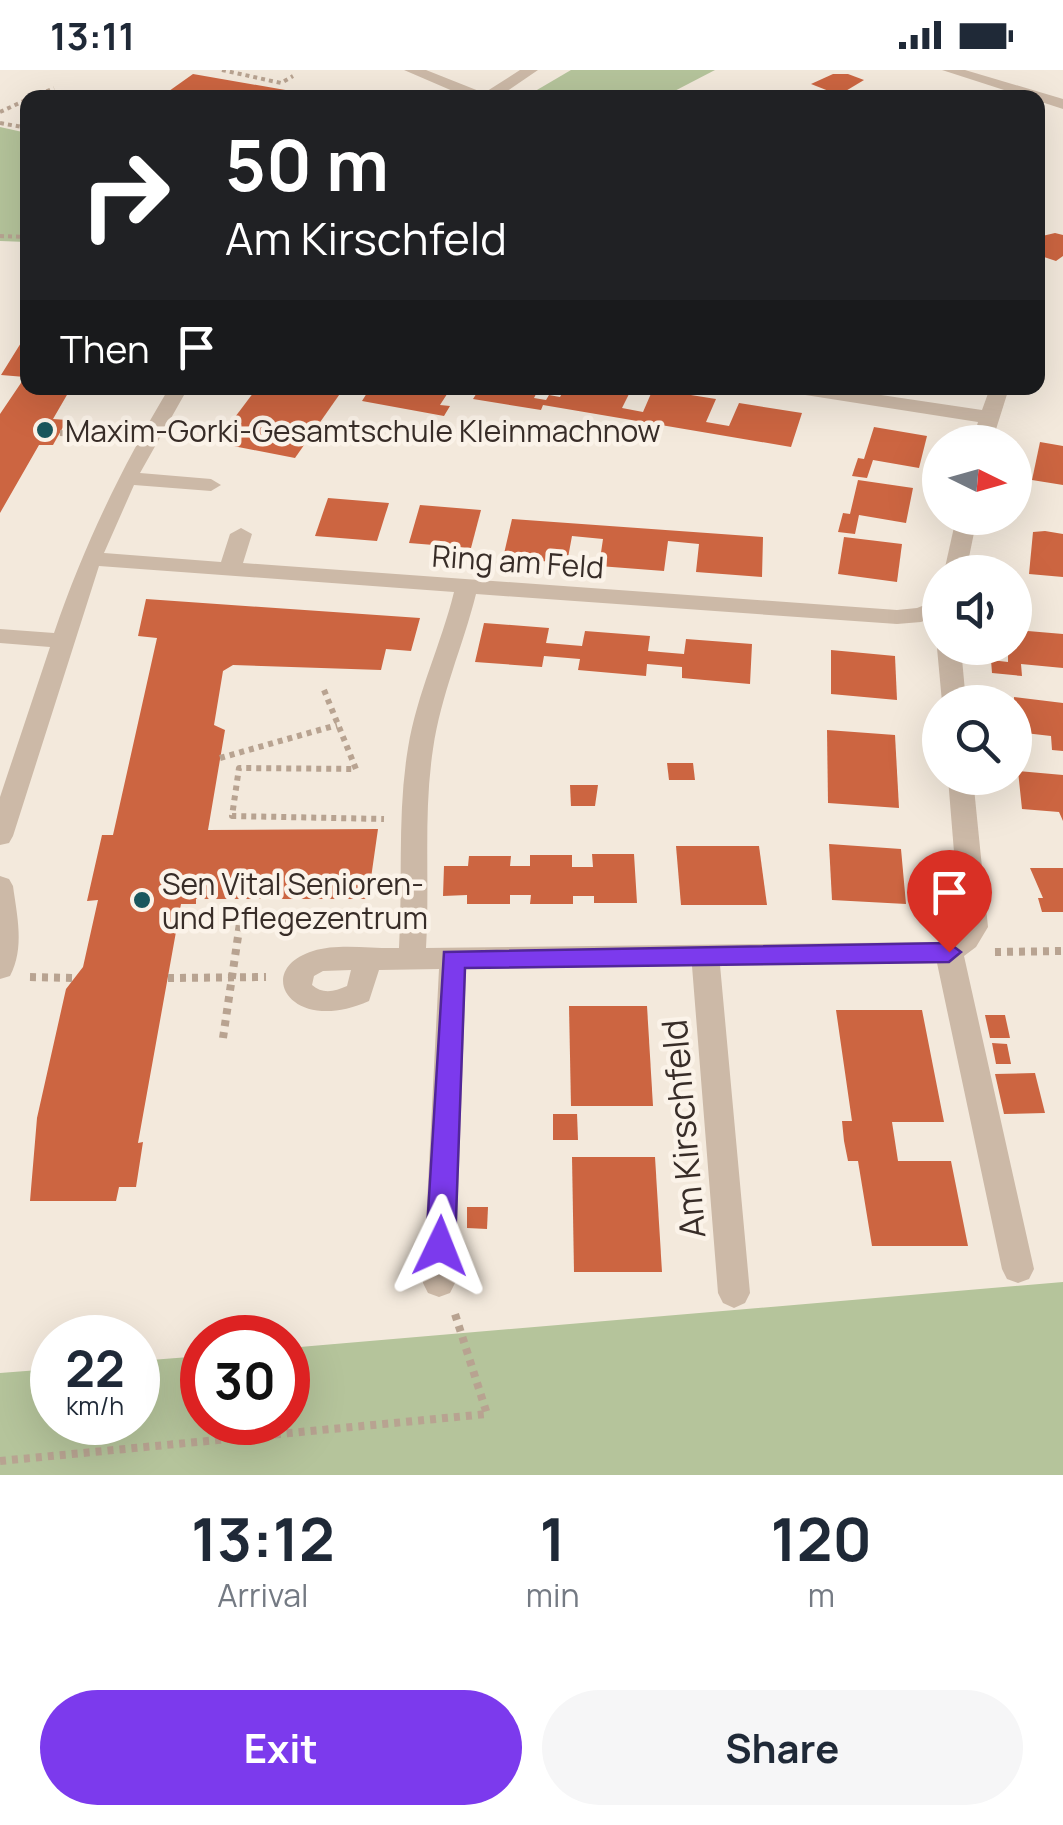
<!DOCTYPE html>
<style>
:root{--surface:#fff;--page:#f6f6f7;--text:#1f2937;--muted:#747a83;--accent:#7c3aed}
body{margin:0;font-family:Manrope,sans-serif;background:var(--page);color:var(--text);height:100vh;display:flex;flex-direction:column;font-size:38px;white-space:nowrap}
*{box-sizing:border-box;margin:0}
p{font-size:32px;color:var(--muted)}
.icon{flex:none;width:55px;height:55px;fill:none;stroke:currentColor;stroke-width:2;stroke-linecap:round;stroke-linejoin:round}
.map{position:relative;height:1405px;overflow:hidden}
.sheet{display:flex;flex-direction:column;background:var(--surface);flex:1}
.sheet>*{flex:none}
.banner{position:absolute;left:20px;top:20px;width:1025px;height:305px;border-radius:20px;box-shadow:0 10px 40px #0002;background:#202124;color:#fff;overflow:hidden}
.needle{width:65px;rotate:95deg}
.buttons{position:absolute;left:922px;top:355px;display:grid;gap:20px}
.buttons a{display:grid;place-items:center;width:110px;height:110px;border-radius:50%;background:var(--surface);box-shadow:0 10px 40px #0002;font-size:50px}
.speed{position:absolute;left:30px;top:1245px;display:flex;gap:20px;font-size:50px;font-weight:700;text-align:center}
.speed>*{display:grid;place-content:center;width:130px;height:130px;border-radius:50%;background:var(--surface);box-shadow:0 10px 40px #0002;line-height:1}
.speed small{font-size:25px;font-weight:400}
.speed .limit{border:15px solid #d22;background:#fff;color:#111}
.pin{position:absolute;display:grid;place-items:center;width:85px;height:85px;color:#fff;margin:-102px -42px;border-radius:50% 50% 50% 0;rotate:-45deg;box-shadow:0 0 10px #0007}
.pin .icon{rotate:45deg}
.me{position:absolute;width:110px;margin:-55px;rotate:2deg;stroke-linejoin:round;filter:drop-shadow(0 0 8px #0008)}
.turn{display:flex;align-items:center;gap:35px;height:210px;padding:0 40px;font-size:45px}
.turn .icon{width:130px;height:130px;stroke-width:2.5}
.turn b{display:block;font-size:70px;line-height:85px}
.then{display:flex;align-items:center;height:95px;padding:0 40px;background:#0003;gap:20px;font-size:38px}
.eta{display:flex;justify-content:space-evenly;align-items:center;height:170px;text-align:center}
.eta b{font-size:60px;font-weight:700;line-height:70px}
.cta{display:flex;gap:20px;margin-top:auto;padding:20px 40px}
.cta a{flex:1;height:115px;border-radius:60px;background:var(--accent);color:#fff;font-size:40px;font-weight:700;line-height:115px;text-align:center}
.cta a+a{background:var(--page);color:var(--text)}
.status{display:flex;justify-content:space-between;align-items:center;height:70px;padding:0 50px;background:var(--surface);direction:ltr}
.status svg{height:28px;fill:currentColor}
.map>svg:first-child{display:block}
.green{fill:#b5c49b}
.building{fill:#cc6541}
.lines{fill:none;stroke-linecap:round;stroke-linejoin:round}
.path-far2{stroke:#b8a391;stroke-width:4;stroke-dasharray:4 4;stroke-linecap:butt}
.path-far1{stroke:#b8a391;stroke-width:6;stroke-dasharray:5 5;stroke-linecap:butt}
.path{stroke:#b8a391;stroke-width:8;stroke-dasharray:6 6;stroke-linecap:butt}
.minor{fill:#ccb9a7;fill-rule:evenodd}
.route{fill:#7c3aed;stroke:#51269a;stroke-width:2.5}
.poi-dot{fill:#1b575d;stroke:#fbf3e9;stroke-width:4}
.labels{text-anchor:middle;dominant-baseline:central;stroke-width:9;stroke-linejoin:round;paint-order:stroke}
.poi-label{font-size:30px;fill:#382d28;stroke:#fbf3e9;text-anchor:start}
.street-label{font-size:30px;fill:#382d28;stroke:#fbf3e9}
.near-street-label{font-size:35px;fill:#382d28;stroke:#fbf3e9}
</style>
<div class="status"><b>13:11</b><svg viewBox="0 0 49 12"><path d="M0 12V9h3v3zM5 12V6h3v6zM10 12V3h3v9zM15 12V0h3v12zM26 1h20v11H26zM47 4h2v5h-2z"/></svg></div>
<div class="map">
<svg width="1063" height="1405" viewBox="0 0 1063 1405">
<rect width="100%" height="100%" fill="#f3e9dc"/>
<g class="green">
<polygon points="571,0 715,0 663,27 525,27"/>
<polygon points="0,57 27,63 27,172 0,171"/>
<polygon points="1063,1212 1063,1405 0,1405 0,1303 52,1299 52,1352 138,1352 138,1291 202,1286 202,1352 288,1352 288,1278"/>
</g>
<g class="building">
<polygon points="193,4 297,22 303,28 162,26"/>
<polygon points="833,4 848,4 864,10 839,25 811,14"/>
<polygon points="1055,163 1063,165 1063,186 1056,191 1038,185 1038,167"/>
<polygon points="24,268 28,318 71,318 53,349 67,350 53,375 39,375 0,443 0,344 25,307 1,305"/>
<polygon points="257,318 344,318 295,388 228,375 223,363"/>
<polygon points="390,318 451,318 440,335 450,336 444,346 362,331 367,323 385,325"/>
<polygon points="480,318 539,318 534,328 546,330 549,325 560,327 565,318 632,318 622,338 643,342 653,319 716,329 706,352 729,356 739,333 802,343 791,377 543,335 541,340 473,329"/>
<polygon points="874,357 927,366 919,398 873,390 867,408 852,406 858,388 864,389"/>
<polygon points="1040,372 1063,376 1063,415 1032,410"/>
<polygon points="858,410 913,418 906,453 859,445 855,464 838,462 843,443 850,444"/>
<polygon points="328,428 389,433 377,471 315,466"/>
<polygon points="420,435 481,440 471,478 409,473"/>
<polygon points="512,449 763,467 762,507 696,502 699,474 668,471 664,501 599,496 603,469 572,466 567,493 503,488"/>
<polygon points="1045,461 1063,464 1063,507 1029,504 1033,462"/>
<polygon points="844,467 902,474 897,512 838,504"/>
<polygon points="146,529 420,548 411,581 386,579 381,600 233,595 223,601 214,655 225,660 208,760 378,759 368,829 196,829 196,834 181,834 138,1073 143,1072 136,1117 119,1117 116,1131 30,1131 37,1048 66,919 83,897 98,830 87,831 102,765 113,765 157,568 138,566"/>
<polygon points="484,553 549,558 546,573 582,576 585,561 650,566 648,581 684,584 686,569 752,574 750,614 682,608 682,597 647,594 646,606 578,600 580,589 544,586 542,597 475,592"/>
<polygon points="1015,560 1063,564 1063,598 1021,594 1022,606 992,603 991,590 1008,592 1008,578 1015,578"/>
<polygon points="831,580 895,586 897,630 831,624"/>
<polygon points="1014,627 1063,633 1063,681 1052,680 1051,666 1015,662"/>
<polygon points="827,660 895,665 899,738 828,733"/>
<polygon points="667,693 693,693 695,710 669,710"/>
<polygon points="1018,701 1063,705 1063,751 1059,742 1022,739"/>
<polygon points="570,715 598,715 595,736 571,736"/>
<polygon points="829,774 901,779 906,834 832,830"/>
<polygon points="676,776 759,776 767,835 681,835"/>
<polygon points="592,784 634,784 637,833 594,833 594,826 573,826 573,834 530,834 531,825 510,825 510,834 467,834 467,825 443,826 444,796 468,796 469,786 511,786 510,796 530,796 530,785 572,785 572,797 593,797"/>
<polygon points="1030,798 1063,798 1063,842 1042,842 1038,828 1043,828"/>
<polygon points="569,936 647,936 653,1036 571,1036"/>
<polygon points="836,940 922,940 944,1052 892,1052 898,1091 951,1091 968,1176 872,1176 858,1091 848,1091 844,1071 842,1051 852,1051"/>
<polygon points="985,945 1005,945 1010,968 990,968"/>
<polygon points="992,973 1007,974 1011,994 996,994"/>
<polygon points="1035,1003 1045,1043 1004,1044 995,1004"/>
<polygon points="553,1044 577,1044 578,1070 553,1070"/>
<polygon points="572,1087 655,1087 662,1202 574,1202"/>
<polygon points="467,1137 488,1137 487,1159 467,1158"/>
</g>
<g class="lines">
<g class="path-far2">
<polyline points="222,0 281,13 293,6"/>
<polyline points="32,28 54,18"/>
<polyline points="0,42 28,29"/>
<polyline points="0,53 28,58"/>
<polyline points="0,166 28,167"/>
</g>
<g class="path-far1">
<polyline points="60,363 100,365"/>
<polyline points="324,620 356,699 239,698 232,746 384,749"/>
<polyline points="220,688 337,655"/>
</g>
<g class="path">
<polyline points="995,882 1063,881"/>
<polyline points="30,907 74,908"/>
<polyline points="168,908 266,907"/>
<polyline points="223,968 240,853 323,854"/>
<polyline points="0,1391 487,1344 455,1244"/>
</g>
<g class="minor">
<polygon points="404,0 426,0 484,23 520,0 538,0 497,28 469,28"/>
<polygon points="942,0 965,0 1063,29 1063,39"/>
<path d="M169,318H188L140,403L211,409L221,415L211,421L134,415L104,483L221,492L230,464L241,458L252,464L243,493L897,540L917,538L940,529V545L921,552L897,554L476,524C463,576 441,624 433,679C423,745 430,811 426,878L944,872L960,856L948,708H973L988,857L976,877L964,886L1034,1199L1029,1209L1018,1213L1007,1209L1002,1199L937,893L720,895L750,1223L745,1233L734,1238L723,1233L718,1223L692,896L466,899L455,1213L450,1223L439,1227L428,1223L423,1213L439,899L379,900L369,931C291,966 252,900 313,881C338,873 373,879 399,878C403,811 397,744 408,678C417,623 441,575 454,522L99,496L13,766L9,773L0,775V727L50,577L0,573V559L54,563C84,475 122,397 169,318ZM351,900L347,916C334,922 322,924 312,915L314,906L323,901Z"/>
<polygon points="789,318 834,318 982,340 990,318 1009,318 992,372 972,372 978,352 799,324"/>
<polygon points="956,448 977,448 966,502 944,502"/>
<polygon points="940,574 940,578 961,578 966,632 942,632 937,578"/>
<path d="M0,806L9,809L13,816C17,846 25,878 10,906L0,909Z"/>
</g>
</g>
<polygon class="route" points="949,873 961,882 949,892 465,898 455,1176 450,1186 440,1189 430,1186 426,1176 444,882"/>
<g class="poi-dot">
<circle cx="45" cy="360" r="10"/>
<circle cx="142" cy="830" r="10"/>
</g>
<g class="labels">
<g class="poi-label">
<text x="65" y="360">Maxim-Gorki-Gesamtschule Kleinmachnow</text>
<text x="162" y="813">Sen Vital Senioren-<tspan x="162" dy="34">und Pflegezentrum</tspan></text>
</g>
<g class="street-label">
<text transform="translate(518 491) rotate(4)">Ring am Feld</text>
</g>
<g class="near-street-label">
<text transform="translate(683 1059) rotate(-95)">Am Kirschfeld</text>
</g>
</g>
</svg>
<div class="buttons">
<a><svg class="needle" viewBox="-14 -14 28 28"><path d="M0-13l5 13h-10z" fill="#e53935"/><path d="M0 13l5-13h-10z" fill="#747a83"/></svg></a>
<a><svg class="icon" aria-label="sound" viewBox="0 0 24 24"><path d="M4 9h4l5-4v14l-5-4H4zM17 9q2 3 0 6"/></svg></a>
<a><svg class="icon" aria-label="search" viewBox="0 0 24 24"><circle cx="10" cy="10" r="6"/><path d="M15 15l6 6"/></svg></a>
</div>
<div class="speed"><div>22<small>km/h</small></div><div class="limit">30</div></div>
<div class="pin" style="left:949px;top:882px;background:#d93025"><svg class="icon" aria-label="arrive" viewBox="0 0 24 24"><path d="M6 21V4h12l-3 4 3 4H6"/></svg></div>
<svg class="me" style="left:440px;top:1176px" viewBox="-20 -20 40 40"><path d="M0-17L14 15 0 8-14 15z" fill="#7c3aed" stroke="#fff" stroke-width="4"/></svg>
<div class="banner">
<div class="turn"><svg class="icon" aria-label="right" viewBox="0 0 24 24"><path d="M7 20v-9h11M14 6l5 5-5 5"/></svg><div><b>50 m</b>Am Kirschfeld</div></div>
<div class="then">Then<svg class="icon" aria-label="arrive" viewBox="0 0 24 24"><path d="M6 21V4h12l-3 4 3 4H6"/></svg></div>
</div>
</div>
<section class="sheet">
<div class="eta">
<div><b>13:12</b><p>Arrival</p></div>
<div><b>1</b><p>min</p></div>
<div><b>120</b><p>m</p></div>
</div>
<div class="cta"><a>Exit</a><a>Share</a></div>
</section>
